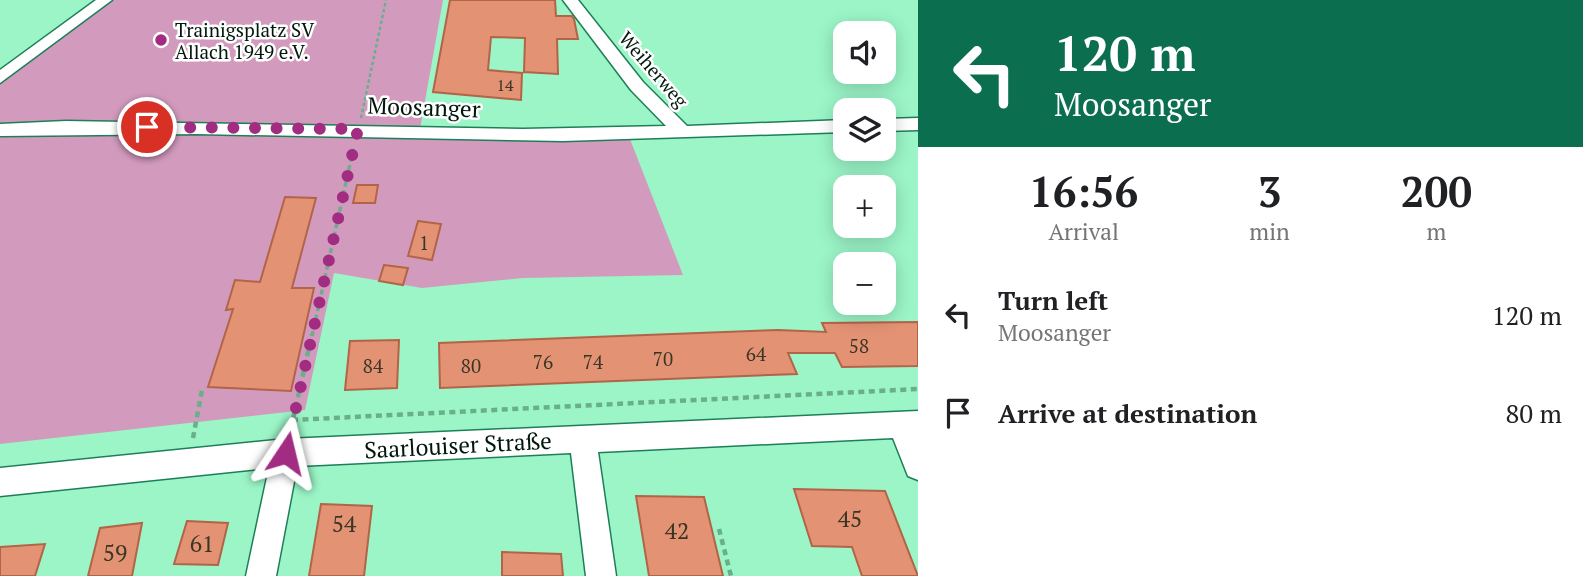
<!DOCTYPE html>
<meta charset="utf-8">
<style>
:root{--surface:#fff;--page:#f2f2f2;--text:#202124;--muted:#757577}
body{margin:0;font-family:"PT Serif",serif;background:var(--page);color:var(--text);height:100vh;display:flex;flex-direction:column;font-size:26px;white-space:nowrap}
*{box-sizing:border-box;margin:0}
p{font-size:23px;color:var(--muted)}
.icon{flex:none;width:38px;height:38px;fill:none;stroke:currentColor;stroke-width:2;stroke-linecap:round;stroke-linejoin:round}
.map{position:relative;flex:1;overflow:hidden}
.drawer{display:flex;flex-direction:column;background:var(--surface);width:665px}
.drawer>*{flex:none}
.guide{background:#0b6e4f;color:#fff;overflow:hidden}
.fabs{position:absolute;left:833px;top:21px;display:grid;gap:14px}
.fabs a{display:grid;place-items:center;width:63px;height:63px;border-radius:14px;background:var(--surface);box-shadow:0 4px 18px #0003;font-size:35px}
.pin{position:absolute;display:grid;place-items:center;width:60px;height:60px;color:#fff;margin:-30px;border:4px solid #fff;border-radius:50%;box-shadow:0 2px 7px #0007}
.me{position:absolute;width:77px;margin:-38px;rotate:10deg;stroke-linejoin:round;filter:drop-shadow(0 0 5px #0008)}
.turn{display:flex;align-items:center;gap:24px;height:147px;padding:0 21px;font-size:32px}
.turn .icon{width:91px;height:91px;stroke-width:2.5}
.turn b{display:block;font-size:49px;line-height:60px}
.eta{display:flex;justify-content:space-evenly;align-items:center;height:119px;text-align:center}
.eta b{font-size:42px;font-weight:700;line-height:49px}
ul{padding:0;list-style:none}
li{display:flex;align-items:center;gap:21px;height:98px;padding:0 21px}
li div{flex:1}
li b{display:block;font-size:26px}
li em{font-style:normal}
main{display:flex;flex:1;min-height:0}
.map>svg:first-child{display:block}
.green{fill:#d29bbe}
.building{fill:#e49274;stroke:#b26448;stroke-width:2}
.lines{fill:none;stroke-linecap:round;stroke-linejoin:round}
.minor-casing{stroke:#1d7f57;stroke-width:3}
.path-far2{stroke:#6aaf8c;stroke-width:2.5;stroke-dasharray:3.5 2.5;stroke-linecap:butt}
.path-far1{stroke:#6aaf8c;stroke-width:3.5;stroke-dasharray:5 3.5;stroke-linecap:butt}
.path{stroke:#6aaf8c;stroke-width:4.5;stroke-dasharray:6 4.5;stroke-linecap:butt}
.minor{fill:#fff;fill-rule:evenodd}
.route{stroke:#a32c83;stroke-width:12;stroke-dasharray:0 21.6}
.poi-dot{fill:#a32c83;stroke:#fff;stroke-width:2.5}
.labels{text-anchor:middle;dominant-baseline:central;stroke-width:5;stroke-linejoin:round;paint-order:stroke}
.far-number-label{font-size:16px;fill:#393626}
.far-poi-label{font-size:19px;fill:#00180c;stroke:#fff;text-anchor:start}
.far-street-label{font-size:19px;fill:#00180c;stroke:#fff}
.number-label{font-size:19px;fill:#393626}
.street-label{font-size:23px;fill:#00180c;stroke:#fff}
.near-number-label{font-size:23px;fill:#393626}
</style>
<main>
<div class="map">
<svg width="918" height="576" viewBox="0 0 918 576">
<rect width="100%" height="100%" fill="#9bf5c7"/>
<polygon class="green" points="107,0 443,0 420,129 628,134 683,275 523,278 422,288 334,273 305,410 0,444 0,80"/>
<g class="building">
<polygon points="450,0 555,0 556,16 572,16 574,19 578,39 557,39 558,74 524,72 525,38 491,37 488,70 522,73 521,100 433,92"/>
<polygon points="357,185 378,185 375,203 353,203"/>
<polygon points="285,197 316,198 292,288 314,288 291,391 208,387 233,309 226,310 235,280 260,282"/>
<polygon points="418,221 441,224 432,260 408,256"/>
<polygon points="384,265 408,268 403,285 379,281"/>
<polygon points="918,322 918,366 842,367 835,353 788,353 797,374 440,388 439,343 778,330 826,332 822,323"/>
<polygon points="399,340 397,388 345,390 350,341"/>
<polygon points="794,489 885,491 918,576 862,576 852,547 812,546"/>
<polygon points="636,496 704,497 723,576 649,576"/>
<polygon points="321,504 372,506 364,576 309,576"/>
<polygon points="187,521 228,523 218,565 174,564"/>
<polygon points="142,523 132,576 88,576 100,528"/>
<polygon points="45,544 35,576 0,576 0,547"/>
<polygon points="502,552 561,554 563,576 502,576"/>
</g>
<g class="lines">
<g class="minor-casing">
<g id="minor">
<polygon points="96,0 112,0 0,83 0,70"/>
<polygon points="563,0 578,0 643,82 687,126 845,120 845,132 563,141 197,134 0,136 0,124 66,121 523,129 666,126 631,90"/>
<polygon points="918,118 918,130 884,131 884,119"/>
<polygon points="918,411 918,480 908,476 893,438 598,452 616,576 586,576 571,453 297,466 276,576 246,576 269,468 0,496 0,468 286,439"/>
</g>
</g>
<polyline class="path-far2" points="361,118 386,0"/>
<polyline class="path-far1" points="312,336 354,146"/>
<g class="path">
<polyline points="292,420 918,389"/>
<polyline points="291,428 312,334"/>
<polyline points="193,438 202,390"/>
<polyline points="719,529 731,576"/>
</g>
<use href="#minor" class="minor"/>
</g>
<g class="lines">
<polyline class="route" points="147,127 358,129 286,453"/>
</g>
<circle class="poi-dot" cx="161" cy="40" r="7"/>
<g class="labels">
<g class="far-number-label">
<text x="505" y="85">14</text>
</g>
<g class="far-poi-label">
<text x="175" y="29">Trainigsplatz SV<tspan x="175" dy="22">Allach 1949 e.V.</tspan></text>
</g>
<g class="far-street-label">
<text transform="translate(654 69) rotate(49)">Weiherweg</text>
</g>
<g class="number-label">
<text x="424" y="242">1</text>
<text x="859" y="345">58</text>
<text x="756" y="353">64</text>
<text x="663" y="358">70</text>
<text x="543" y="361">76</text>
<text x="593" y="361">74</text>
<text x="373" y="365">84</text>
<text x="471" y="365">80</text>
</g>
<g class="street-label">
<text transform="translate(424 107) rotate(2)">Moosanger</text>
<text transform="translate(458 445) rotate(-3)">Saarlouiser Straße</text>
</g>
<g class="near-number-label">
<text x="850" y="518">45</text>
<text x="344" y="523">54</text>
<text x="677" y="530">42</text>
<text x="202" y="543">61</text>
<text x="115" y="552">59</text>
</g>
</g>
</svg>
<div class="fabs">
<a><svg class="icon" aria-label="sound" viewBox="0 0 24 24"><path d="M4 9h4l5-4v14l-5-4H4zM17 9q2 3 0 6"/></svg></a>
<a><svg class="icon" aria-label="layers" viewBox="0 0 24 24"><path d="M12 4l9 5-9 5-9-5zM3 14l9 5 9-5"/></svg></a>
<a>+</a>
<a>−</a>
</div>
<div class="pin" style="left:147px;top:127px;background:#d93025"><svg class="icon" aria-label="arrive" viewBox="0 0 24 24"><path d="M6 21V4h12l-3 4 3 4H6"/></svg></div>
<svg class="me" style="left:286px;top:453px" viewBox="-20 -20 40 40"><path d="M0-17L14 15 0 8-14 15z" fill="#a32c83" stroke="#fff" stroke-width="4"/></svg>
</div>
<section class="drawer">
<div class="guide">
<div class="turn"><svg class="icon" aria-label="left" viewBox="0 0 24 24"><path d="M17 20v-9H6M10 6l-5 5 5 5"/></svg><div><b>120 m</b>Moosanger</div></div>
</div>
<div class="eta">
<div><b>16:56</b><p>Arrival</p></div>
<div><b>3</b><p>min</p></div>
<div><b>200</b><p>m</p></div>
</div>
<ul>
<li><svg class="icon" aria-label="left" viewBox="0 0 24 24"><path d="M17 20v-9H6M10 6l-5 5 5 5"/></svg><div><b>Turn left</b><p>Moosanger</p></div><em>120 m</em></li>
<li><svg class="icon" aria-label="arrive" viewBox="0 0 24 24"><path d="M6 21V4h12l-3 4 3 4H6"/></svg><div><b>Arrive at destination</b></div><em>80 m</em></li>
</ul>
</section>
</main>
